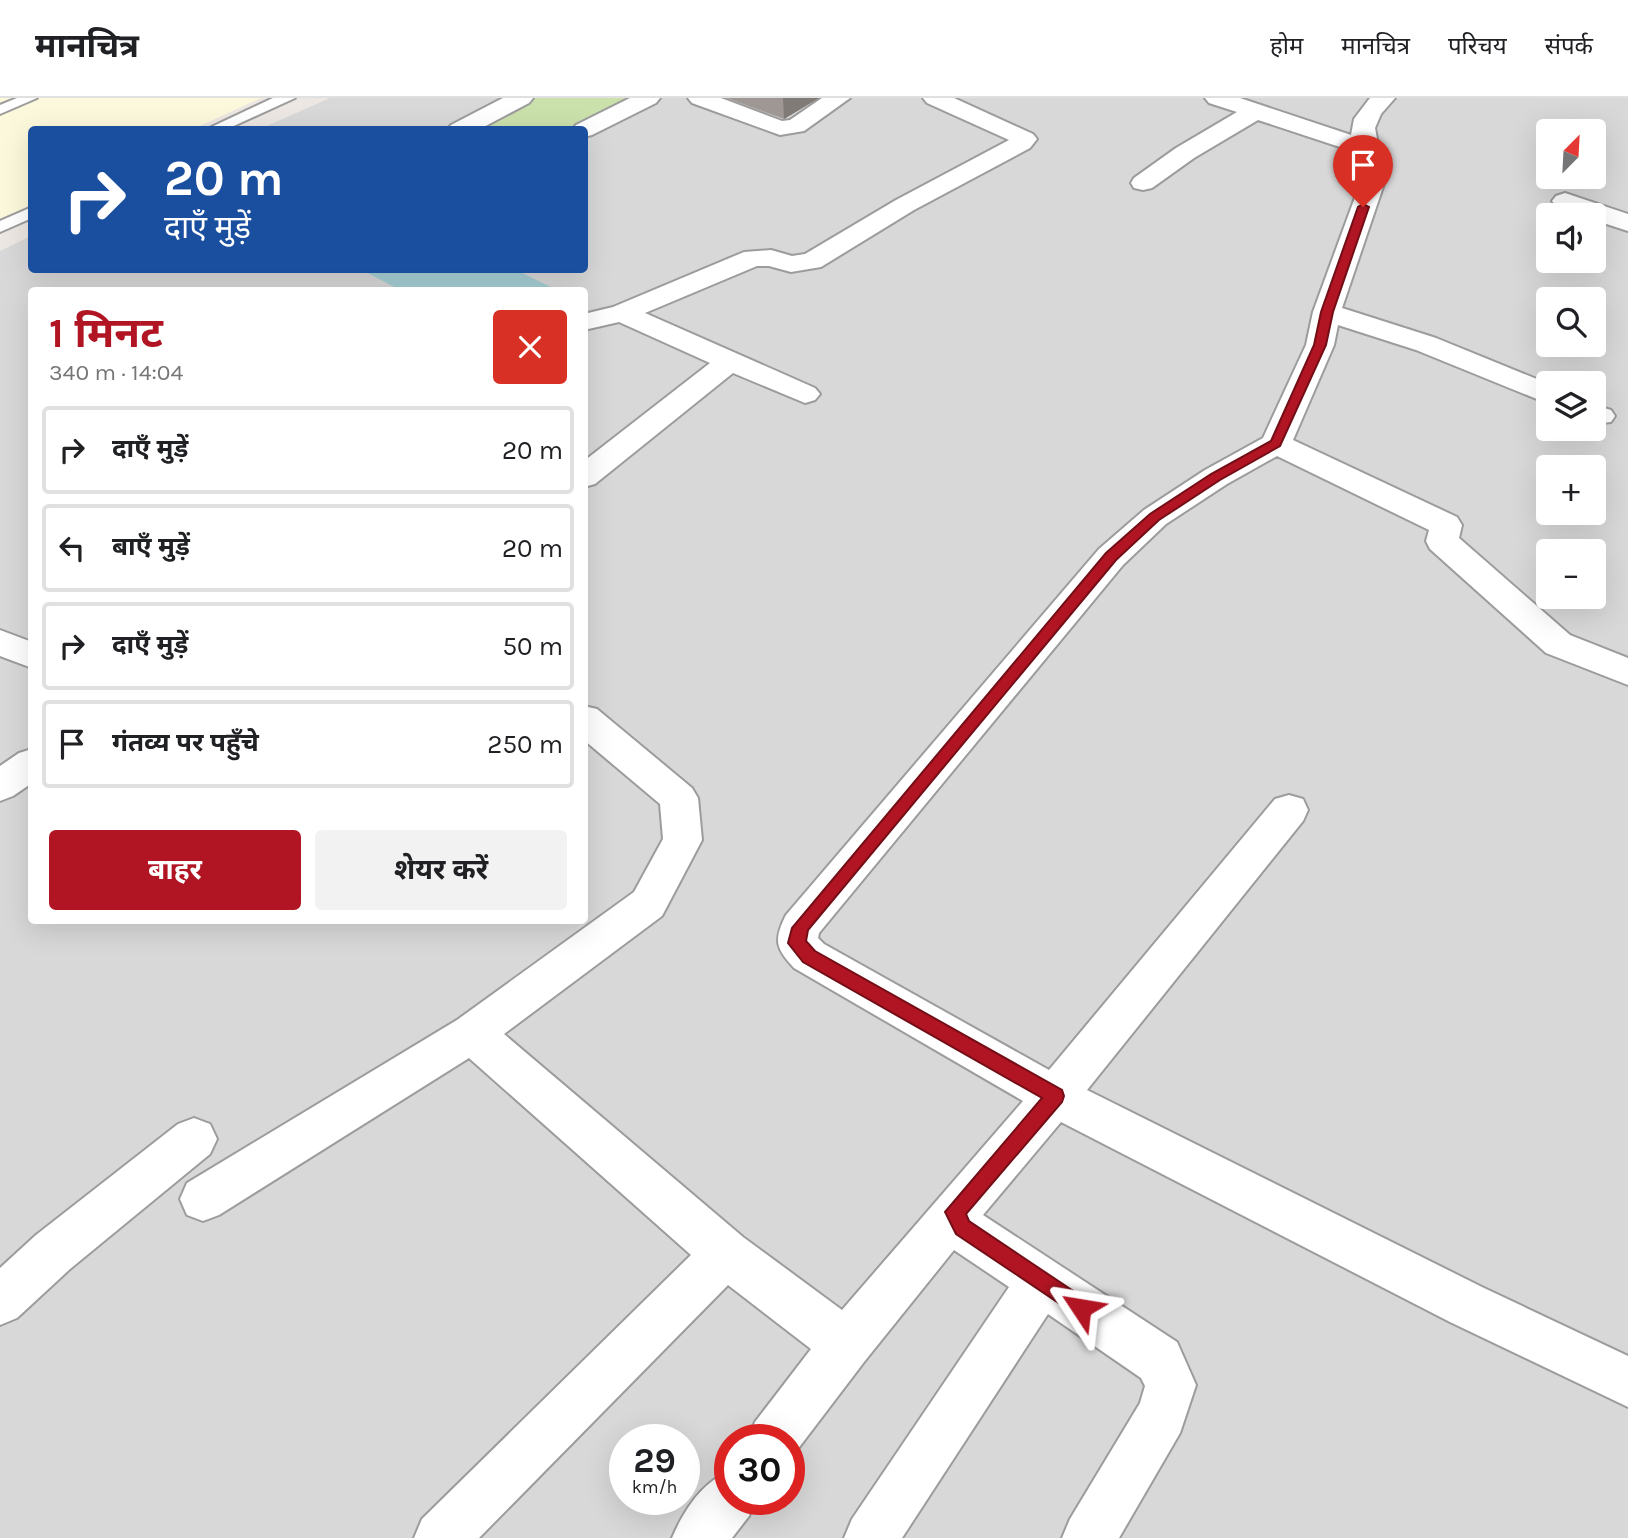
<!DOCTYPE html>
<html lang="hi">
<meta charset="utf-8">
<style>
:root{--surface:#fff;--page:#f2f2f2;--text:#202124;--muted:#757577;--line:#e0e0e0;--accent:#b11523}
body{margin:0;font-family:Karla,"Noto Sans Devanagari",sans-serif;background:var(--page);color:var(--text);height:100vh;display:flex;flex-direction:column;font-size:26px;white-space:nowrap}
*{box-sizing:border-box;margin:0}
p{font-size:23px;color:var(--muted)}
.icon{flex:none;width:38px;height:38px;fill:none;stroke:currentColor;stroke-width:2;stroke-linecap:round;stroke-linejoin:round}
.map{position:relative;flex:1;overflow:hidden}
.side{position:absolute;left:28px;top:189px;width:560px;height:637px;display:flex;flex-direction:column;background:var(--surface);border-radius:7px;box-shadow:0 7px 28px #0002}
.side>*{flex:none}
.banner{position:absolute;left:28px;top:28px;width:560px;height:147px;border-radius:7px;box-shadow:0 7px 28px #0002;background:#1a4fa0;color:#fff;overflow:hidden}
.needle{width:46px;rotate:24deg}
.buttons{position:absolute;left:1536px;top:21px;display:grid;gap:14px}
.buttons a{display:grid;place-items:center;width:70px;height:70px;border-radius:7px;background:var(--surface);box-shadow:0 7px 28px #0002;font-size:35px}
.speed{position:absolute;left:609px;top:1326px;display:flex;gap:14px;font-size:35px;font-weight:700;text-align:center}
.speed>*{display:grid;place-content:center;width:91px;height:91px;border-radius:50%;background:var(--surface);box-shadow:0 7px 28px #0002;line-height:1}
.speed small{font-size:18px;font-weight:400}
.speed .limit{border:10px solid #d22;background:#fff;color:#111}
.pin{position:absolute;display:grid;place-items:center;width:60px;height:60px;color:#fff;margin:-72px -30px;border-radius:50% 50% 50% 0;rotate:-45deg;box-shadow:0 0 7px #0007}
.pin .icon{rotate:45deg}
.me{position:absolute;width:77px;margin:-38px;rotate:303deg;stroke-linejoin:round;filter:drop-shadow(0 0 5px #0008)}
.turn{display:flex;align-items:center;gap:24px;height:147px;padding:0 21px;font-size:32px}
.turn .icon{width:91px;height:91px;stroke-width:2.5}
.turn b{display:block;font-size:49px;line-height:60px}
.round{display:grid;place-items:center;flex:none;width:74px;height:74px;border-radius:7px;background:var(--page)}
.summary{display:flex;align-items:center;justify-content:space-between;height:119px;padding:0 21px}
h1{font-size:42px;font-weight:700;line-height:52px;color:var(--accent)}
.primary-button{display:flex;gap:14px;margin-top:auto;padding:14px 21px}
.primary-button a{flex:1;height:80px;border-radius:7px;background:var(--accent);color:#fff;font-size:28px;font-weight:700;line-height:80px;text-align:center}
.primary-button a+a{background:var(--page);color:var(--text)}
ul{padding:0;list-style:none}
li{display:flex;align-items:center;gap:21px;height:88px;margin:0 14px 10px;padding:0 7px;border:4px solid var(--line);border-radius:7px}
li div{flex:1}
li b{display:block;font-size:26px}
li em{font-style:normal}
header{display:flex;align-items:center;gap:42px;box-sizing:border-box;height:98px;padding:0 35px;background:var(--surface);border-bottom:2px solid var(--line)}
header strong{font-size:33px}
nav{display:flex;gap:38px;margin-inline-start:auto;font-size:24px}
.map>svg:first-child{display:block}
.residential{fill:#d9d8d8;fill-rule:evenodd}
.education{fill:#fbf8db}
.grass{fill:#cbe1ac}
.water{fill:#a6cfd5}
.lines{fill:none;stroke-linecap:round;stroke-linejoin:round}
.service-casing{stroke:#9c9c9c;stroke-width:4}
.minor-casing{stroke:#9c9c9c;stroke-width:4}
.service{fill:#fff;fill-rule:evenodd}
.minor{fill:#fff;fill-rule:evenodd}
.wall{fill:#9e9793}
.shaded-wall{fill:#817b78}
.route{fill:#b11523;stroke:#730e17;stroke-width:2}
</style>
<header>
<strong>मानचित्र</strong>
<nav><a>होम</a><a>मानचित्र</a><a>परिचय</a><a>संपर्क</a></nav>
</header>
<div class="map">
<svg width="1628" height="1440" viewBox="0 0 1628 1440">
<rect width="100%" height="100%" fill="#ece7e2"/>
<path class="residential" d="M330,0H1628V1440H0V153L31,138L32,172H584V32L260,31ZM1549,33H1594V79H1549ZM1549,117H1594V163H1549ZM32,192H584V822H32ZM1549,201H1594V247H1549ZM1549,285H1594V331H1549ZM1549,369H1594V415H1549ZM1549,453H1594V499H1549ZM625,1342H684V1402H625ZM730,1342H789V1402H730Z"/>
<polygon class="education" points="0,0 261,0 193,31 32,32 31,106 0,123"/>
<polygon class="grass" points="525,0 629,0 567,31 463,32"/>
<polygon class="water" points="362,172 516,172 557,192 400,192"/>
<g class="lines">
<g class="service-casing">
<g id="service">
<polygon points="17,0 37,0 0,16 0,7"/>
<polygon points="273,0 295,0 225,32 205,32"/>
<polygon points="32,109 32,120 0,134 0,123"/>
</g>
</g>
<g class="minor-casing">
<g id="minor">
<polygon points="503,0 533,0 529,5 478,32 447,32 451,27"/>
<polygon points="630,0 660,0 656,5 592,37 584,39 584,32 572,32 576,27"/>
<polygon points="688,0 721,0 782,23 790,22 822,0 850,0 804,33 780,37 692,5"/>
<polygon points="923,0 954,0 1033,36 1037,41 1030,50 914,112 821,169 791,174 769,168 757,168 645,215 815,290 820,296 815,302 805,305 733,275 595,386 584,389 584,363 710,265 619,224 584,232 584,216 613,209 744,154 771,152 792,158 805,156 896,102 1009,42 927,5"/>
<path d="M1205,0H1240L1351,37L1354,21L1370,0H1395L1381,16L1375,30L1385,83L1342,210L1436,240L1549,286V306L1416,252L1338,227L1334,247L1293,342L1457,419L1462,427L1459,440L1570,537L1628,560V587L1546,555L1430,451L1426,443L1429,432L1277,358L1227,386L1166,426L1123,467L819,835L818,840L824,846L1049,972L1275,701L1289,697L1303,701L1308,712L1303,723L1087,992L1484,1190L1628,1258V1309L1450,1224L1061,1024L983,1117L1177,1244L1196,1287L1180,1335L1119,1440H1062L1070,1421L1140,1305L1145,1288L1141,1280L1048,1216L902,1440H844L852,1421L1009,1189L954,1152L864,1264L791,1360L789,1361V1342H747L755,1324L811,1251L728,1187L479,1440H414L422,1421L691,1157L469,960L219,1117L203,1123L187,1117L180,1101L187,1085L457,922L634,794L663,741L660,706L584,642V608L597,611L692,690L698,700L702,742L662,818L504,936L743,1139L842,1212L1023,1003L794,870C776,850 773,843 786,817L1099,451L1144,412L1205,372L1263,340L1306,247L1313,214L1361,83L1355,54L1258,22L1194,60L1152,90L1143,92L1134,90L1131,85L1134,80L1176,50L1237,14L1209,5Z"/>
<path d="M1565,95L1628,116V133L1594,122V117C1581,117 1561,115 1552,103L1556,98Z"/>
<polygon points="1594,307 1611,312 1615,318 1611,324 1594,326"/>
<polygon points="0,532 32,544 32,570 0,558"/>
<polygon points="32,651 32,685 13,698 0,703 0,668 19,655"/>
<polygon points="194,1020 210,1026 217,1041 210,1056 70,1171 17,1220 0,1227 0,1170 36,1137 178,1026"/>
<path d="M730,1373V1402H755L749,1418L732,1440H672C684,1412 702,1384 730,1373Z"/>
</g>
</g>
<use href="#service" class="service"/>
<use href="#minor" class="minor"/>
</g>
<polygon class="wall" points="727,0 819,0 784,21"/>
<polygon class="shaded-wall" points="783,0 819,0 784,21"/>
<polygon class="route" points="1363,106 1369,109 1333,214 1326,247 1280,348 1220,382 1159,422 1116,462 808,832 806,843 815,853 1062,992 1064,998 1062,1004 966,1116 969,1123 1088,1203 1091,1210 1088,1217 1081,1220 956,1136 945,1114 1042,1000 803,864 788,845 792,830 1106,455 1150,416 1211,376 1271,343 1314,247 1321,214 1358,109"/>
</svg>
<div class="buttons">
<a><svg class="needle" viewBox="-14 -14 28 28"><path d="M0-13l5 13h-10z" fill="#e53935"/><path d="M0 13l5-13h-10z" fill="#757577"/></svg></a>
<a><svg class="icon" aria-label="sound" viewBox="0 0 24 24"><path d="M4 9h4l5-4v14l-5-4H4zM17 9q2 3 0 6"/></svg></a>
<a><svg class="icon" aria-label="search" viewBox="0 0 24 24"><circle cx="10" cy="10" r="6"/><path d="M15 15l6 6"/></svg></a>
<a><svg class="icon" aria-label="layers" viewBox="0 0 24 24"><path d="M12 4l9 5-9 5-9-5zM3 14l9 5 9-5"/></svg></a>
<a>+</a>
<a>−</a>
</div>
<div class="speed"><div>29<small>km/h</small></div><div class="limit">30</div></div>
<div class="pin" style="left:1363px;top:109px;background:#d93025"><svg class="icon" aria-label="arrive" viewBox="0 0 24 24"><path d="M6 21V4h12l-3 4 3 4H6"/></svg></div>
<svg class="me" style="left:1081px;top:1210px" viewBox="-20 -20 40 40"><path d="M0-17L14 15 0 8-14 15z" fill="#b11523" stroke="#fff" stroke-width="4"/></svg>
<div class="banner">
<div class="turn"><svg class="icon" aria-label="right" viewBox="0 0 24 24"><path d="M7 20v-9h11M14 6l5 5-5 5"/></svg><div><b>20 m</b>दाएँ मुड़ें</div></div>
</div>
<section class="side">
<div class="summary"><div><h1>1 मिनट</h1><p>340 m · 14:04</p></div><a class="round" style="background:#d93025;color:#fff"><svg class="icon" aria-label="close" viewBox="0 0 24 24"><path d="M6 6l12 12M18 6L6 18"/></svg></a></div>
<ul>
<li><svg class="icon" aria-label="right" viewBox="0 0 24 24"><path d="M7 20v-9h11M14 6l5 5-5 5"/></svg><div><b>दाएँ मुड़ें</b></div><em>20 m</em></li>
<li><svg class="icon" aria-label="left" viewBox="0 0 24 24"><path d="M17 20v-9H6M10 6l-5 5 5 5"/></svg><div><b>बाएँ मुड़ें</b></div><em>20 m</em></li>
<li><svg class="icon" aria-label="right" viewBox="0 0 24 24"><path d="M7 20v-9h11M14 6l5 5-5 5"/></svg><div><b>दाएँ मुड़ें</b></div><em>50 m</em></li>
<li><svg class="icon" aria-label="arrive" viewBox="0 0 24 24"><path d="M6 21V4h12l-3 4 3 4H6"/></svg><div><b>गंतव्य पर पहुँचे</b></div><em>250 m</em></li>
</ul>
<div class="primary-button"><a>बाहर</a><a>शेयर करें</a></div>
</section>
</div>
